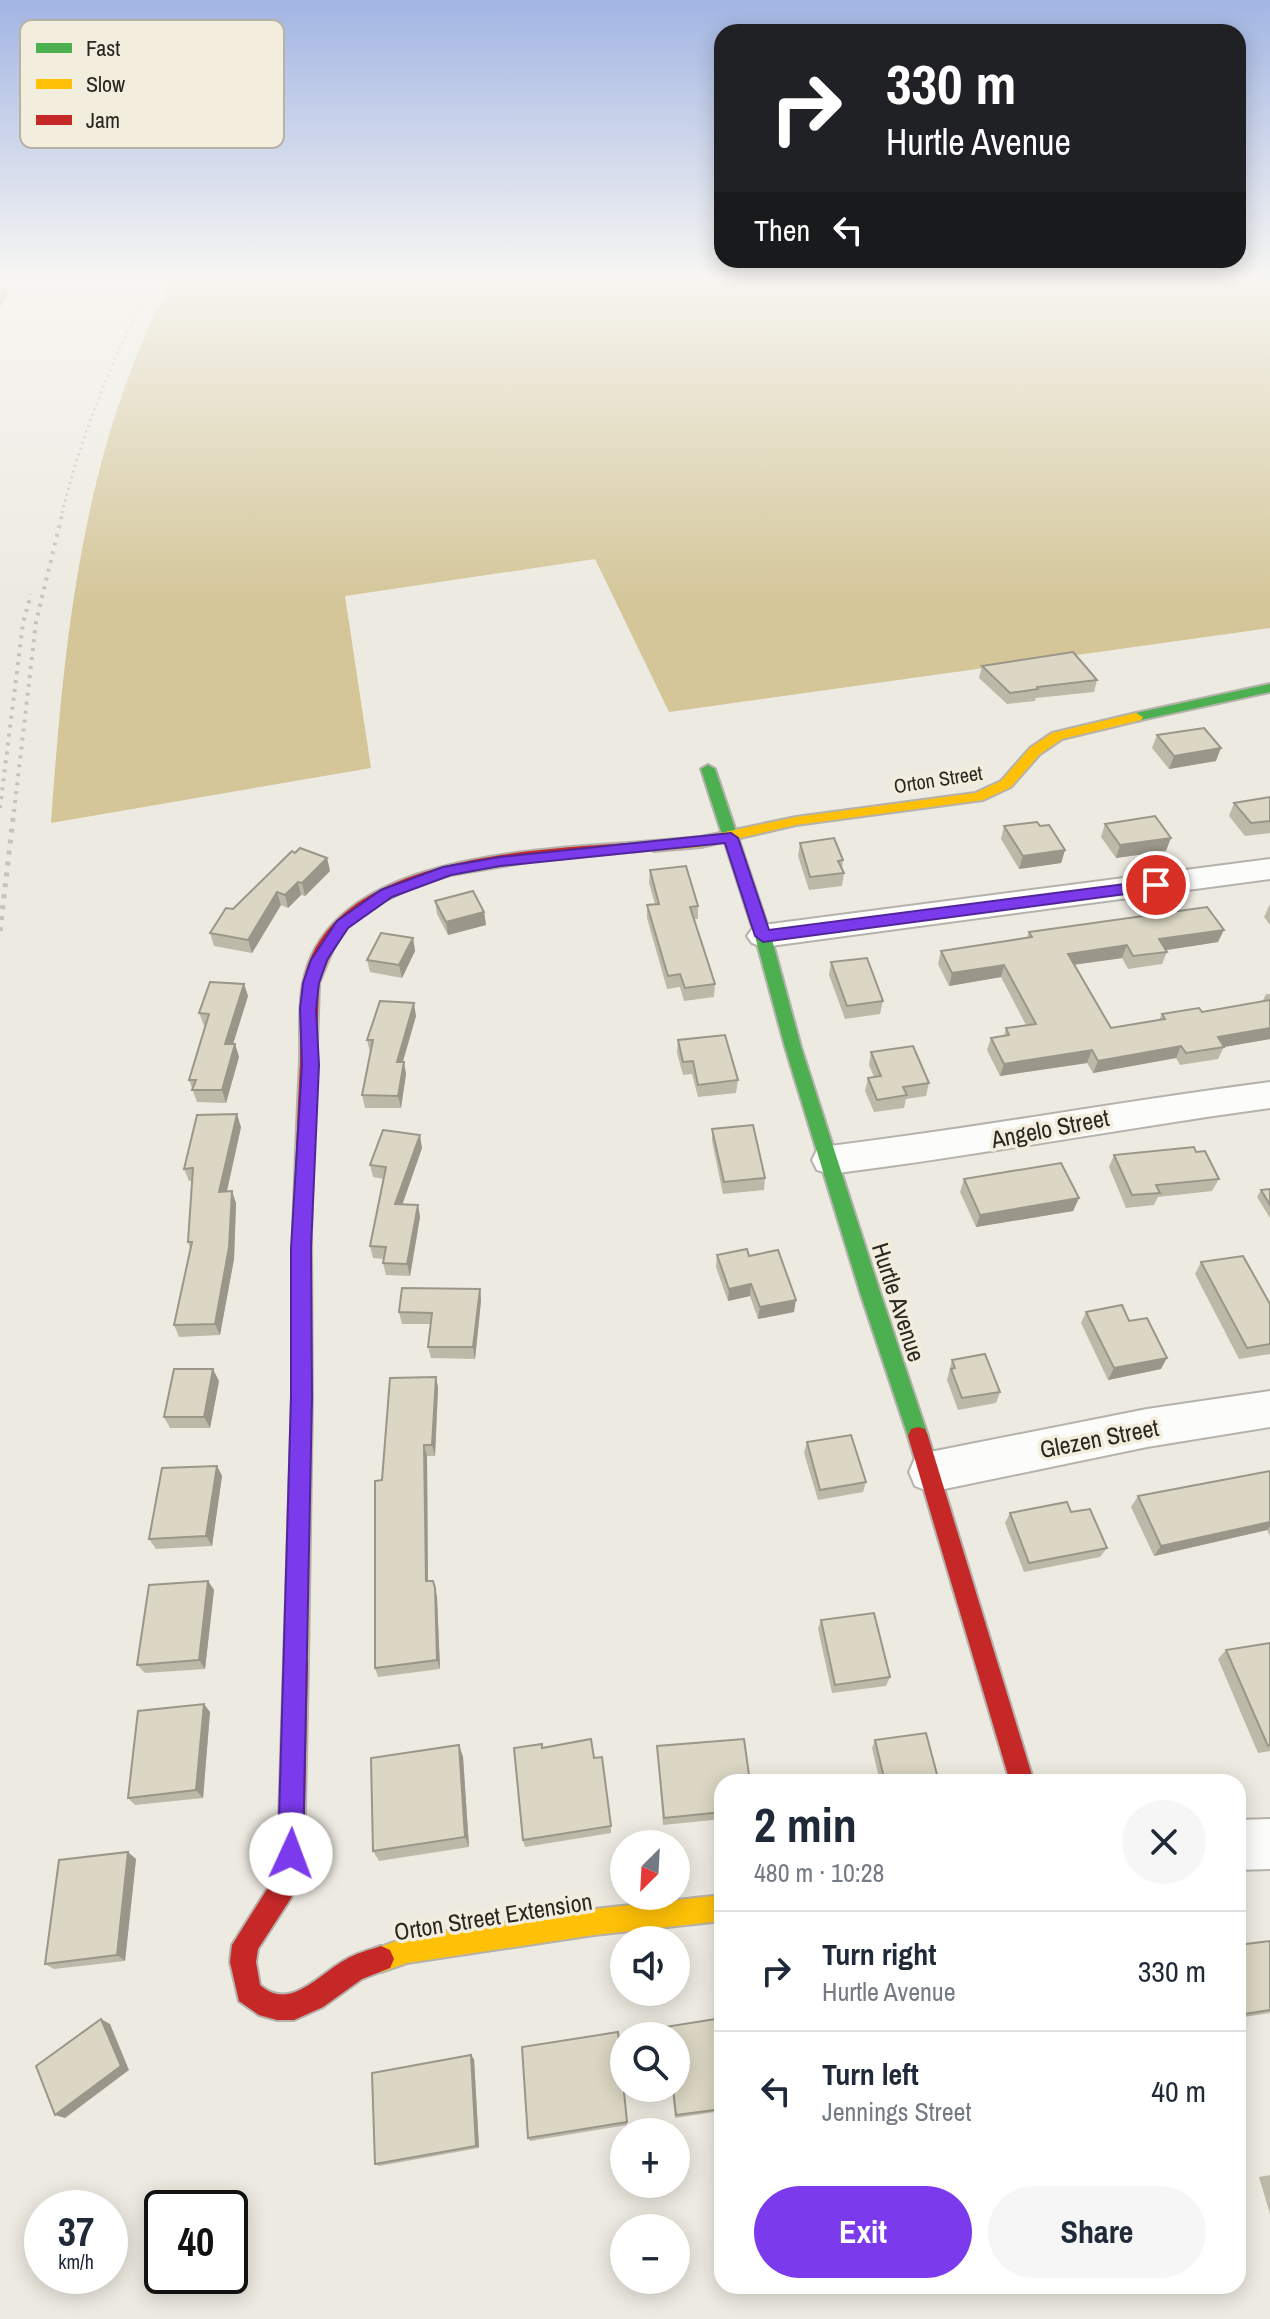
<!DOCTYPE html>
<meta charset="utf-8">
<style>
:root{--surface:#fff;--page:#f6f6f7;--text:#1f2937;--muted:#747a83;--line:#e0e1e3;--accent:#7c3aed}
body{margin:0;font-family:"Archivo Narrow",sans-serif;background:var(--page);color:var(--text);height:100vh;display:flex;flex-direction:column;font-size:30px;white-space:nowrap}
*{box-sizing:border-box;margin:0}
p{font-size:26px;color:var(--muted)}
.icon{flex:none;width:44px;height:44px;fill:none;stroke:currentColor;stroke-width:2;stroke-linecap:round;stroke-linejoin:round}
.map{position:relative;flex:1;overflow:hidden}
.panel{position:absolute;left:714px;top:1774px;width:532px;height:520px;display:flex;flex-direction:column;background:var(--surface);border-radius:24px;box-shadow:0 4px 20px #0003}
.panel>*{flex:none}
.banner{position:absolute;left:714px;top:24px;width:532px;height:244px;border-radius:24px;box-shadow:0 4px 20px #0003;background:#202124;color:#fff;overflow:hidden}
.needle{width:52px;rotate:204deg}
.fabs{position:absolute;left:610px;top:1830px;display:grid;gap:16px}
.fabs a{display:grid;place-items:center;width:80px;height:80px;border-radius:50%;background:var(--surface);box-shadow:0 4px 20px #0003;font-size:40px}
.speed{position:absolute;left:24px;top:2190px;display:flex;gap:16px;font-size:40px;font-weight:700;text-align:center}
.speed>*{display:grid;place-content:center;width:104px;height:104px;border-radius:50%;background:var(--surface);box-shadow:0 4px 20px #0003;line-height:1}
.speed small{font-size:20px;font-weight:400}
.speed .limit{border:4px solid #111;border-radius:12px;background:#fff;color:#111}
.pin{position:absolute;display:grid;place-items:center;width:68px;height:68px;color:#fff;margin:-34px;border:4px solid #fff;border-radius:50%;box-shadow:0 2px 8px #0007}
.me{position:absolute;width:88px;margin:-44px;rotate:2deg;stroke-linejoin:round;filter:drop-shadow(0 0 6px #0008)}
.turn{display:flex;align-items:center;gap:28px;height:168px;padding:0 40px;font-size:36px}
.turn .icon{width:104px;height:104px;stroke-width:2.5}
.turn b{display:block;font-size:56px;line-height:68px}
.then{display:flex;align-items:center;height:76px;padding:0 40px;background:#0003;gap:16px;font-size:30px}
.round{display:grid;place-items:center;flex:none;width:84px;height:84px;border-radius:42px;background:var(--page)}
.overview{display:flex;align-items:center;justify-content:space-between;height:136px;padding:0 40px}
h1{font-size:48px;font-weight:700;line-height:60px}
.cta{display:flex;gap:16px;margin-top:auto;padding:16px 40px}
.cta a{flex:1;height:92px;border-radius:48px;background:var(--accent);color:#fff;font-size:32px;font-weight:700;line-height:92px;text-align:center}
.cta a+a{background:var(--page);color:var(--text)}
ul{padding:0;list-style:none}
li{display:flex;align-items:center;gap:24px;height:120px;padding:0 40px;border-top:2px solid var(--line)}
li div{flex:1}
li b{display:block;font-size:30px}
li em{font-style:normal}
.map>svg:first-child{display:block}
.forest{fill:#d4c699}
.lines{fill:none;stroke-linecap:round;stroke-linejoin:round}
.street-casing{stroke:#b4b2ab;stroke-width:4}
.fast-casing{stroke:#b4b2ab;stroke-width:4}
.slow-casing{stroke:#b4b2ab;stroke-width:4}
.jam-casing{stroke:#b4b2ab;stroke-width:4}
.street{fill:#fcfcfa;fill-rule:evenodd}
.fast{fill:#4caf50;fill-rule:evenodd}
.slow{fill:#ffc107;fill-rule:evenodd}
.jam{fill:#c62828;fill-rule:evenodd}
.rail-far2{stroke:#c3c3c1;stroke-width:3;stroke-dasharray:2 4;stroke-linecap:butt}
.rail-far1{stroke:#c3c3c1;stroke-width:4;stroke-dasharray:3 6;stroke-linecap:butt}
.rail{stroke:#c3c3c1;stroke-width:5;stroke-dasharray:4 7;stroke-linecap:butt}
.wall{fill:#bdb9a9}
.shaded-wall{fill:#9a9689}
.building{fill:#dcd7c4;stroke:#9a9689;stroke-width:2}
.route{fill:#7c3aed;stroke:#51269a;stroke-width:2}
.labels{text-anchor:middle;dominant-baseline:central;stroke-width:7;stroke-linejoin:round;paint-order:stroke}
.far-street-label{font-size:20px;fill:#292721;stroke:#f2eddc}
.street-label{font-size:24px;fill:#292721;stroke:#f2eddc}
.key{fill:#f2eddc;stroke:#b6b2a4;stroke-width:2}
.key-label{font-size:22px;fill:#292721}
</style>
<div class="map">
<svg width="1270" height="2319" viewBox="0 0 1270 2319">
<rect width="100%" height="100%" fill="#edeae1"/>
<path class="forest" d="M173,278H1270V628L669,712L595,559L345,596L371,768L51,823C64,637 83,445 173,278Z"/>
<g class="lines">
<g class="street-casing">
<g id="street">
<polygon points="1270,859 1270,879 763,947 752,943 747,936 752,929 763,925"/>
<path d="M1270,1082V1108C1123,1128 977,1156 830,1174L817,1170L812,1160L817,1150L830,1146C977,1128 1123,1101 1270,1082Z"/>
<polygon points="1270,1391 1270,1427 1147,1447 930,1492 915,1486 909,1472 915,1458 930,1452 1147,1409"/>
<polygon points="1270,1819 1270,1869 1238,1870 1238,1820"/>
</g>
</g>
<g class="fast-casing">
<g id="fast">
<polygon points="1270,684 1270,692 1136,721 1129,717 1136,713"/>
<polygon points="708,765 715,769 771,936 801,1047 880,1292 928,1436 925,1443 918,1445 911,1443 908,1436 860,1292 785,1047 755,936 701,769"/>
</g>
</g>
<g class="slow-casing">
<g id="slow">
<polygon points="1136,713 1143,717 1141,720 1062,739 1040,754 1011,787 983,800 796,825 701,847 654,851 647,846 654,841 701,837 796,817 975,793 1001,781 1030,748 1052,733"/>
<polygon points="302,1224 309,1227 311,1232 312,1397 308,1662 304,1670 296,1674 288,1670 284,1662 292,1397 293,1232 295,1227"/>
<polygon points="722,1895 722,1921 594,1935 407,1963 381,1972 372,1968 368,1959 372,1950 407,1937 594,1909"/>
</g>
</g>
<g class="jam-casing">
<g id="jam">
<path d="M654,841L659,843V849L533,861L450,875L413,887L378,904L347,928L335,944L319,983L311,1232L309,1237H295L293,1232C295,1176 297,1119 300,1063C301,1037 298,1009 303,984C327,849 550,850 654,841Z"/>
<polygon points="918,1427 925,1429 928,1436 1034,1782 1010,1782 908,1436 911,1429"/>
<path d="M296,1650L304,1654L308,1662L304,1854L291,1898L258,1949L256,1962L260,1985C290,2012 319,1974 345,1960C356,1953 369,1950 381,1946L390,1950L394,1959L390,1968L362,1979L323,2007L294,2020H277L259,2015L239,2001L230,1962L232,1945L271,1883L278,1854L284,1662L288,1654Z"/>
</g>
</g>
<use href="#street" class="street"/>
<use href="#fast" class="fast"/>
<use href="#slow" class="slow"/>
<use href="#jam" class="jam"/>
<path class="rail-far2" d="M62,513C82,431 115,353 154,278"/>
<g class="rail-far1">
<polyline points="0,808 23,623 31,594"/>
<polyline points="14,812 36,622 63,511"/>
</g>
<polyline class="rail" points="0,931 14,810"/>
</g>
<g class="wall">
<polygon points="982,666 1097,680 1094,692 1036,698 1035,701 1007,704 979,678"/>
<polygon points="1157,735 1216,761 1169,769 1152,748"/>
<polygon points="1270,797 1270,833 1245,836 1229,816 1234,803"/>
<polygon points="1105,824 1166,851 1116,858 1101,837"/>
<polygon points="1004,826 1040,826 1065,850 1061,863 1019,869 1001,839"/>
<polygon points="800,843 843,860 842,869 844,873 842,886 809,890 798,856"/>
<polygon points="295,853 327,858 330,871 305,896 301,895 288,908 281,905 252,953 214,946 210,933 233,909"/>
<polygon points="650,870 698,906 698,919 694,919 715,984 714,997 684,1001 680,987 667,989 647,918 647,905 655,904 649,883"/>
<polygon points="435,901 484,912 486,925 448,935 437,914"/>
<polygon points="1270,904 1270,925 1264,917"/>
<polygon points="1029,932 1218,942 1166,950 1167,952 1162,964 1128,969 1122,958 1074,965 1111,1028 1159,1020 1162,1014 1202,1012 1262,1002 1266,994 1270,994 1270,1039 1224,1047 1218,1059 1180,1065 1176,1058 1093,1073 1087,1063 1000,1076 987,1050 991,1038 1004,1036 1006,1028 1026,1025 1001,977 949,986 938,964 941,951 1027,937"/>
<polygon points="413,938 415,951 402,978 370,972 367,960"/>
<polygon points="831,962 883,1001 880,1014 845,1019 829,975"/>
<polygon points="244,984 248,996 233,1044 235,1044 239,1057 226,1103 197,1102 189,1080 205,1026 204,1026 199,1013"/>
<polygon points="416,1016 403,1062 406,1074 401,1108 365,1108 362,1095 370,1052 367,1040"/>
<polygon points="678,1040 738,1080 736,1093 698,1097 692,1074 683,1075 677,1053"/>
<polygon points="871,1052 929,1083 926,1096 906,1099 904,1108 874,1112 865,1091 868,1078 874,1077 869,1065"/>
<polygon points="241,1127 227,1191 236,1203 234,1259 220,1335 179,1337 174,1325 190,1248 188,1242 192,1181 189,1181 184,1169"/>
<polygon points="712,1129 765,1178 764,1190 723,1194 712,1141"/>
<polygon points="422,1148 402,1205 418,1205 420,1217 410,1276 386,1275 383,1263 384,1259 373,1258 370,1246 384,1179 373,1177 370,1165"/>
<polygon points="1196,1152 1219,1179 1212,1191 1158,1197 1154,1205 1126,1208 1109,1167 1114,1155"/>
<polygon points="964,1179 1079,1198 1073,1211 976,1227 960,1192"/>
<polygon points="1270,1189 1270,1218 1257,1197 1261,1190"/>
<polygon points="717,1255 749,1256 794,1312 758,1319 750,1296 728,1301 716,1267"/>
<polygon points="1201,1262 1270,1304 1270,1354 1239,1359 1195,1274"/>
<polygon points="480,1289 481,1301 475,1359 431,1358 428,1347 431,1324 402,1324 399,1312"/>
<polygon points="1086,1312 1129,1321 1161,1369 1108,1380 1081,1323"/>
<polygon points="952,1360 1000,1392 996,1403 958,1410 947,1380"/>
<polygon points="436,1377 438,1388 435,1456 427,1456 428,1581 433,1581 437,1597 440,1669 378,1677 375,1668"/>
<polygon points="219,1381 210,1428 170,1428 164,1417"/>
<polygon points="807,1442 866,1482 863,1492 818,1500 804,1453"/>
<polygon points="217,1466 222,1476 212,1546 156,1549 149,1539"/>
<polygon points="1270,1471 1270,1536 1267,1530 1154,1556 1131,1507 1138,1496"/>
<polygon points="1071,1512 1107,1548 1100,1557 1024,1572 1005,1523 1010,1513"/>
<polygon points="208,1581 214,1590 205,1669 145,1673 137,1665"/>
<polygon points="821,1620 890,1677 886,1686 832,1693 818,1629"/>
<polygon points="1270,1643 1270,1751 1258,1753 1218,1659 1226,1650"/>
<polygon points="210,1712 203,1798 135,1805 128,1798"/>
<polygon points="875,1740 939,1782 880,1782 872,1748"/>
<polygon points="459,1745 463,1757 469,1847 379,1861 373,1851"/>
<polygon points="657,1746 722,1782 722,1819 663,1825"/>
<polygon points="542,1748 594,1758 611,1826 611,1833 525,1847 523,1840"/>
<polygon points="136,1859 125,1961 54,1969 45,1964"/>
<polygon points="1270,1941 1270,2013 1238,2018 1238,1945"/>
<polygon points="722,2018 722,2111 675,2118 672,2088 676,2088 676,2036 665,2036 665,2027"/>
<polygon points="618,2032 627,2125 530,2141 528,2138"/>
<polygon points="474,2059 479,2148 379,2166 375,2164"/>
<polygon points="1270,2175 1270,2214 1259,2177"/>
</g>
<g class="shaded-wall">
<polygon points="5,286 8,295 0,307 0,294"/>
<polygon points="1221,748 1216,761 1169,769 1174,756"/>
<polygon points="1171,838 1166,851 1116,858 1120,845"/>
<polygon points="1065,850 1061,863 1019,869 1023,856"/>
<polygon points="327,858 330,871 305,896 302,883"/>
<polygon points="298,882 301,895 288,908 285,895"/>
<polygon points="277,892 281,905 252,953 248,940"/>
<polygon points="484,912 486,925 448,935 446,922"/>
<polygon points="1224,930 1218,942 1154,952 1159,939"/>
<polygon points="413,938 415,951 402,978 399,965"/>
<polygon points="1127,945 1122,958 1064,966 1068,954"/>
<polygon points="1004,965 1001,977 949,986 952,973"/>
<polygon points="244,984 248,996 229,1057 225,1044"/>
<polygon points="414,1003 416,1016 399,1074 397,1062"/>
<polygon points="1270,1028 1270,1039 1212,1049 1218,1037"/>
<polygon points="235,1044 239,1057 226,1103 222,1090"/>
<polygon points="1181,1046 1176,1058 1093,1073 1098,1061"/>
<polygon points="1092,1050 1087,1063 1000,1076 1004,1064"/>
<polygon points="404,1062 406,1074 401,1108 398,1096"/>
<polygon points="237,1114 241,1127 224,1204 219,1192"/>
<polygon points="420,1135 422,1148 398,1217 395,1204"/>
<polygon points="232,1191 236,1203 234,1259 220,1335 215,1324"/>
<polygon points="1079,1198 1073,1211 976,1227 980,1215"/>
<polygon points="418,1205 420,1217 410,1276 407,1264"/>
<polygon points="751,1284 750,1296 728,1301 729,1289"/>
<polygon points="480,1289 481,1301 475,1359 473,1347"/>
<polygon points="796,1300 794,1312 758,1319 760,1307"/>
<polygon points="1167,1358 1161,1369 1108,1380 1114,1368"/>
<polygon points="213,1369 219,1381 210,1428 204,1417"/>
<polygon points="436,1377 438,1388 435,1456 432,1445"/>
<polygon points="424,1445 427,1456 428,1591 426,1581"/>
<polygon points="217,1466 222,1476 212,1546 206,1536"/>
<polygon points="1270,1522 1270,1527 1267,1530 1154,1556 1161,1546"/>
<polygon points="208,1581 214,1590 205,1669 199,1660"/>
<polygon points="435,1588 437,1597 440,1669 437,1660"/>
<polygon points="204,1704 210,1712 203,1798 196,1790"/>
<polygon points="459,1745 463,1757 469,1847 465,1837"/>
<polygon points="128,1852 136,1859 125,1961 117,1955"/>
<polygon points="101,2019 110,2024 129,2070 65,2118 55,2115"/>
<polygon points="471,2055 474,2059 479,2148 476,2146"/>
</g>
<g class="building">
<polygon points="1073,652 1097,680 1037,687 1038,689 1010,693 982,666"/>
<polygon points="1204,728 1221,748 1174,756 1157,735"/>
<polygon points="1270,797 1270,821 1251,823 1234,803"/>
<polygon points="1155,816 1171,838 1120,845 1105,824"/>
<polygon points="1037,822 1040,826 1049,825 1065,850 1023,856 1004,826"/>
<polygon points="834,838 843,860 838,861 844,873 810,877 800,843"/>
<polygon points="300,848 327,858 302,883 298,882 285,895 277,892 248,940 210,933 226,908 233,909 292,851 295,853"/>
<polygon points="686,866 698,906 690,907 715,984 685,988 680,974 668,976 647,905 659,904 650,870"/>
<polygon points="473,891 484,912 446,922 435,901"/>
<polygon points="1207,907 1224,930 1159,939 1167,952 1133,956 1127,945 1068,954 1111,1028 1165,1019 1162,1014 1199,1008 1202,1012 1270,1000 1270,1028 1218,1037 1224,1047 1186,1053 1181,1046 1098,1061 1092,1050 1004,1064 991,1038 1009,1035 1006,1028 1036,1024 1004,965 952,973 941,951 1032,937 1029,932"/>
<polygon points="381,933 413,938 399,965 367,960"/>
<polygon points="867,958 883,1001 847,1006 831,962"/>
<polygon points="210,982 244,984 225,1044 235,1044 222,1090 192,1090 196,1080 189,1080 209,1014 199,1013"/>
<polygon points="380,1001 414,1003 397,1062 404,1062 398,1096 362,1095 373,1040 367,1040"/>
<polygon points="725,1035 738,1080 698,1085 693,1061 683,1062 678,1040"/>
<polygon points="913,1046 929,1083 903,1087 907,1095 877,1100 868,1078 881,1076 871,1052"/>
<polygon points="237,1114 219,1192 232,1191 229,1247 215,1324 174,1325 192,1242 188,1242 193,1168 184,1169 197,1115"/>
<polygon points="753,1125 765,1178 724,1182 712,1129"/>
<polygon points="383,1130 420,1135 395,1204 418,1205 407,1264 383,1263 386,1247 370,1246 386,1167 370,1165"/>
<polygon points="1194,1147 1196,1152 1205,1151 1219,1179 1156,1185 1160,1193 1132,1195 1114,1155"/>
<polygon points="1061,1163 1079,1198 980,1215 964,1179"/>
<polygon points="1270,1189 1270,1205 1261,1190"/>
<polygon points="747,1249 749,1256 778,1250 796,1300 760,1307 751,1284 729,1289 717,1255"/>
<polygon points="1243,1256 1270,1304 1270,1344 1247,1348 1201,1262"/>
<polygon points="402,1288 480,1289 473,1347 428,1347 432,1313 399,1312"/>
<polygon points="1122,1305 1129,1321 1147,1318 1167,1358 1114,1368 1086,1312"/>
<polygon points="985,1354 1000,1392 962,1398 951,1369 955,1368 952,1360"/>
<polygon points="174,1369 213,1369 204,1417 164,1417"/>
<polygon points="436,1377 432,1445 424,1445 426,1581 433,1581 435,1588 437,1660 375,1668 375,1481 382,1480 390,1378"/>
<polygon points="851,1435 866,1482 820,1490 807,1442"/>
<polygon points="217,1466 206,1536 149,1539 162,1468"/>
<polygon points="1270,1471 1270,1522 1161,1546 1138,1496"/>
<polygon points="1067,1502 1071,1512 1090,1509 1107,1548 1029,1563 1010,1513"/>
<polygon points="208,1581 199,1660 137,1665 149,1585"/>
<polygon points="874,1613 890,1677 835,1685 821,1620"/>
<polygon points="1270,1643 1270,1745 1268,1746 1226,1650"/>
<polygon points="204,1704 196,1790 128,1798 138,1711"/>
<polygon points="926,1733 939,1782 885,1782 875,1740"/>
<polygon points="591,1739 594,1758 602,1757 611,1826 523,1840 514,1748 542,1744 542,1748"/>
<polygon points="744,1739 750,1782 722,1782 722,1812 664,1818 657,1746"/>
<polygon points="459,1745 465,1837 373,1851 371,1758"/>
<polygon points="128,1852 117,1955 45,1964 59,1860"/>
<polygon points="1270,1941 1270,2010 1238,2015 1238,1975 1244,1974 1238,1956 1238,1945"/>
<polygon points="722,2018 722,2109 676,2115 673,2088 676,2088 676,2036 666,2036 665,2027"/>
<polygon points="101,2019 121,2066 55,2115 36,2066"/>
<polygon points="618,2032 627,2122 528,2138 522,2047"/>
<polygon points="471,2055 476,2146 375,2164 372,2073"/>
</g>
<linearGradient id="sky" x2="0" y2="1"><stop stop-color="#a2b5e3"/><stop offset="0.46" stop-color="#f7f6f2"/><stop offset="1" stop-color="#f7f6f2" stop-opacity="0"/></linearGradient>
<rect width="1270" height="603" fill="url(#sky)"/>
<polygon class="route" points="731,833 738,838 769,930 1156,880 1164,885 1156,890 763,942 755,936 725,843 500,866 451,875 392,897 348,928 327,960 319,983 316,1009 319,1065 311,1248 312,1397 303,1854 300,1863 291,1866 282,1863 278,1854 291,1397 291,1248 302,1065 300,1009 303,983 311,960 337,921 381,890 443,867 500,857"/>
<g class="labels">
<g class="far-street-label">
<text transform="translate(938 779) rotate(-9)">Orton Street</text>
</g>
<g class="street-label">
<text transform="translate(1050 1128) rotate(-11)">Angelo Street</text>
<text transform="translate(899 1302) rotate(72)">Hurtle Avenue</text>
<text transform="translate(1099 1438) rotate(-11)">Glezen Street</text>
<text transform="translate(493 1916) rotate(-9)">Orton Street Extension</text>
</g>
</g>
<rect x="20" y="20" width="264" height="128" rx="12" class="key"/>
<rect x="36" y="43" width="36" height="10" fill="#4caf50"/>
<rect x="36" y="79" width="36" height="10" fill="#ffc107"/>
<rect x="36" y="115" width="36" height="10" fill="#c62828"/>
<g class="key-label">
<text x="86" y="56">Fast</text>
<text x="86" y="92">Slow</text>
<text x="86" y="128">Jam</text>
</g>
</svg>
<div class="fabs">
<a><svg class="needle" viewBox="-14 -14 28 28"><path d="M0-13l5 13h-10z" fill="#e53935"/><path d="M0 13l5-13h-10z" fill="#747a83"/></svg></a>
<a><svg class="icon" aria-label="sound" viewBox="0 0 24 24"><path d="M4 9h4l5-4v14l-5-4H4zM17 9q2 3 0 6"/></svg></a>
<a><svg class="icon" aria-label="search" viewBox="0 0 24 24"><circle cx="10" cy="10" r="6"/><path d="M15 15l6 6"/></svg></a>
<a>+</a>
<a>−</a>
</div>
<div class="speed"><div>37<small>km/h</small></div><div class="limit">40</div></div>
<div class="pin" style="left:1156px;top:885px;background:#d93025"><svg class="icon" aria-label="arrive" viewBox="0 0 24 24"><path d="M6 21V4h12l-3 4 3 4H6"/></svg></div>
<svg class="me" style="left:291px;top:1854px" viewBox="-20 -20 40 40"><circle r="19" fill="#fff"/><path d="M0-13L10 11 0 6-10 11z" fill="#7c3aed"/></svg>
<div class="banner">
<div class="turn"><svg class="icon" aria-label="right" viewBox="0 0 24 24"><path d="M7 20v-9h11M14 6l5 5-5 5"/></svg><div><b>330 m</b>Hurtle Avenue</div></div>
<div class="then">Then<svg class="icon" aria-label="left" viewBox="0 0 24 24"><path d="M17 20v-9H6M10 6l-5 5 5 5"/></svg></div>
</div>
<section class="panel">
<div class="overview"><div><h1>2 min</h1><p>480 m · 10:28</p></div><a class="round"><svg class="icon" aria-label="close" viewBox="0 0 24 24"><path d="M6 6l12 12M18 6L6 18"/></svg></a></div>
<ul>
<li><svg class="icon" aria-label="right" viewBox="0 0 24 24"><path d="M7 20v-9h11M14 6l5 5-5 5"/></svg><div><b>Turn right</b><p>Hurtle Avenue</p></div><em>330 m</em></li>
<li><svg class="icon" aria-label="left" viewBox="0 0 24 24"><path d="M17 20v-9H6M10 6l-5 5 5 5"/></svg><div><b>Turn left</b><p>Jennings Street</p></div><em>40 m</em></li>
</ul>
<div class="cta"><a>Exit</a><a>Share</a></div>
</section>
</div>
